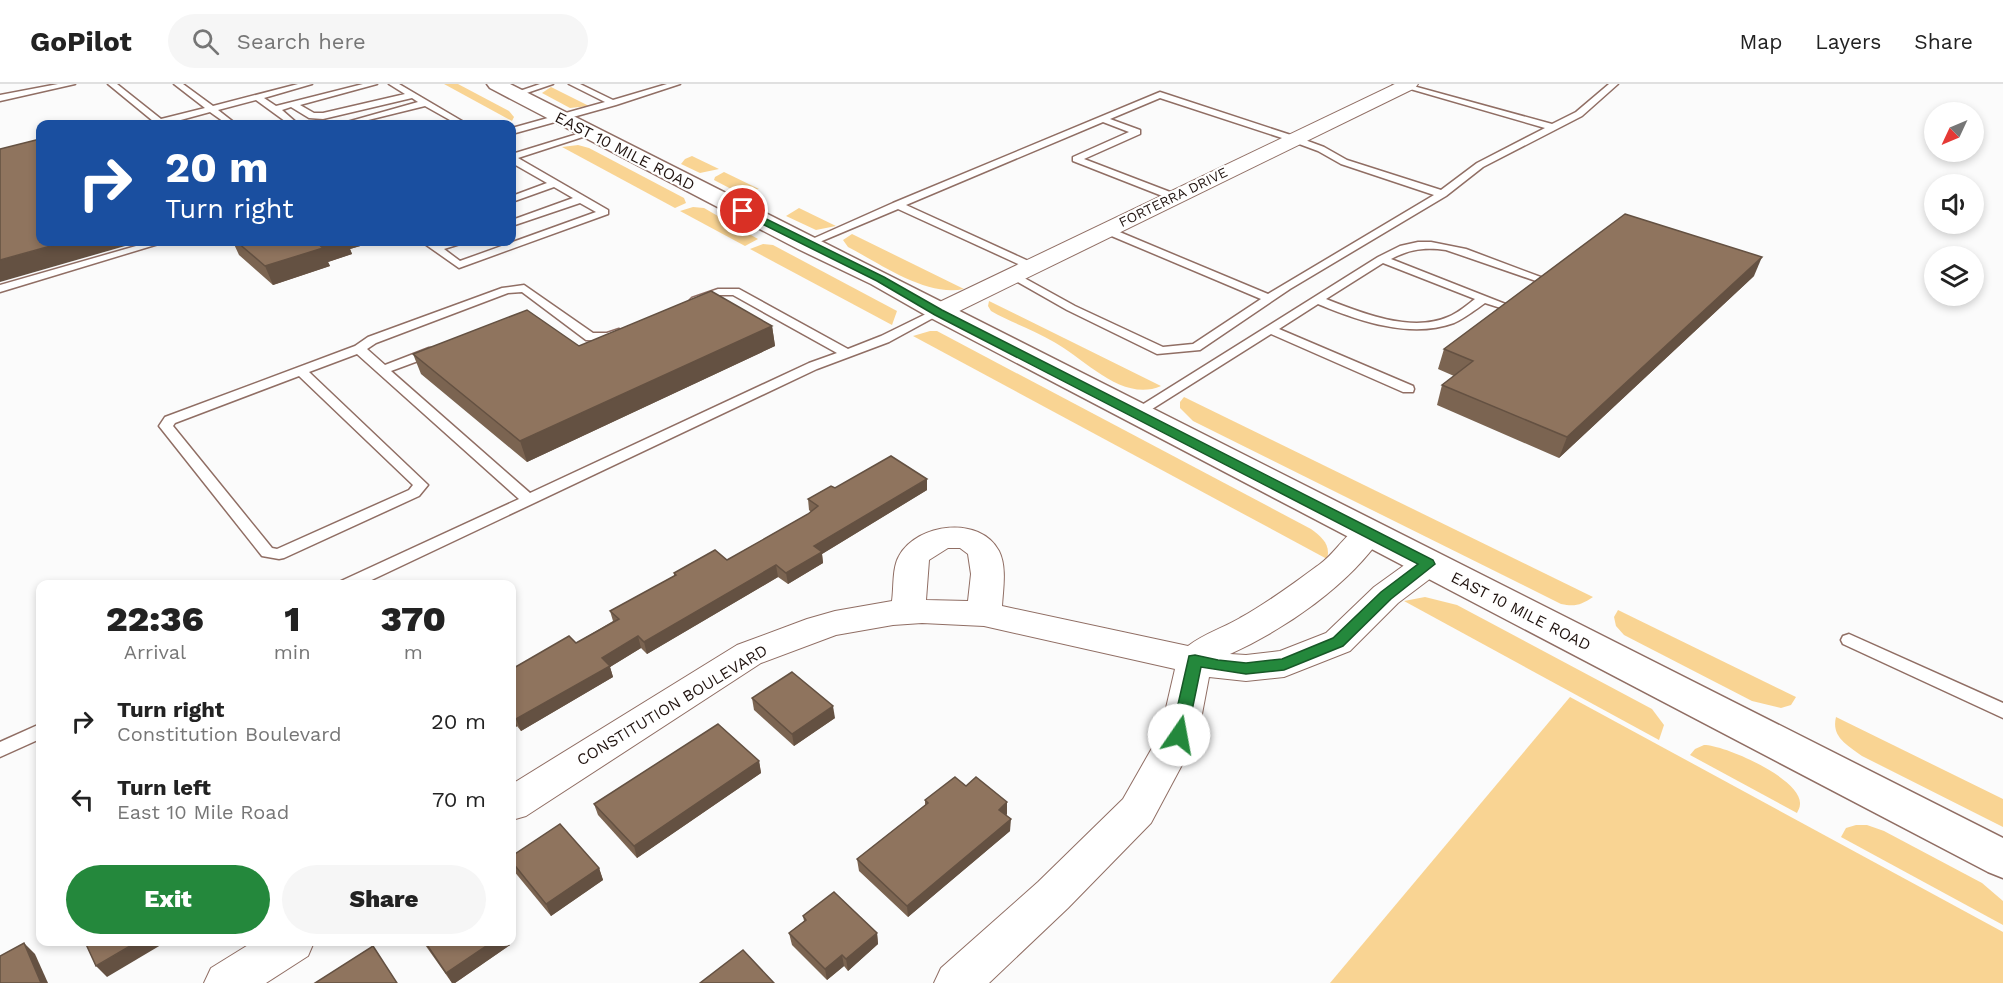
<!DOCTYPE html>
<style>
:root{--surface:#fff;--page:#f6f6f6;--text:#222;--muted:#767676;--line:#e0e0e0;--accent:#24883c}
body{margin:0;font-family:"Work Sans",sans-serif;background:var(--page);color:var(--text);height:100vh;display:flex;flex-direction:column;font-size:22px;white-space:nowrap}
*{box-sizing:border-box;margin:0}
p{font-size:20px;color:var(--muted)}
.icon{flex:none;width:33px;height:33px;fill:none;stroke:currentColor;stroke-width:2;stroke-linecap:round;stroke-linejoin:round}
.map{position:relative;flex:1;overflow:hidden}
.panel{position:absolute;left:36px;top:496px;width:480px;height:366px;display:flex;flex-direction:column;background:var(--surface);border-radius:12px;box-shadow:0 3px 9px #0003}
.panel>*{flex:none}
.guide{position:absolute;left:36px;top:36px;width:480px;height:126px;border-radius:12px;box-shadow:0 3px 9px #0003;background:#1a4fa0;color:#fff;overflow:hidden}
.needle{width:39px;rotate:226deg}
.tools{position:absolute;left:1924px;top:18px;display:grid;gap:12px}
.tools a{display:grid;place-items:center;width:60px;height:60px;border-radius:50%;background:var(--surface);box-shadow:0 3px 9px #0003;font-size:30px}
.pin{position:absolute;display:grid;place-items:center;width:51px;height:51px;color:#fff;margin:-26px;border:3px solid #fff;border-radius:50%;box-shadow:0 2px 6px #0007}
.me{position:absolute;width:66px;margin:-33px;rotate:12deg;stroke-linejoin:round;filter:drop-shadow(0 0 4px #0008)}
.turn{display:flex;align-items:center;gap:21px;height:126px;padding:0 30px;font-size:27px}
.turn .icon{width:78px;height:78px;stroke-width:2.5}
.turn b{display:block;font-size:42px;line-height:51px}
.eta{display:flex;justify-content:space-evenly;align-items:center;height:102px;text-align:center}
.eta b{font-size:36px;font-weight:800;line-height:42px}
.cta{display:flex;gap:12px;margin-top:auto;padding:12px 30px}
.cta a{flex:1;height:69px;border-radius:36px;background:var(--accent);color:#fff;font-size:24px;font-weight:800;line-height:69px;text-align:center}
.cta a+a{background:var(--page);color:var(--text)}
ul{padding:0;list-style:none}
li{display:flex;align-items:center;gap:18px;height:78px;padding:0 30px}
li div{flex:1}
li b{display:block;font-size:22px}
li em{font-style:normal}
header{display:flex;align-items:center;gap:36px;box-sizing:border-box;height:84px;padding:0 30px;background:var(--surface);border-bottom:2px solid var(--line)}
header strong{font-size:28px}
nav{display:flex;gap:33px;margin-inline-start:auto;font-size:21px}
.search{width:420px;height:54px;background:var(--page);display:flex;align-items:center;gap:15px;box-sizing:border-box;padding:0 21px;border-radius:33px;color:var(--muted);font-size:22px}
.map>svg:first-child{display:block}
.green{fill:#f9d493}
.lines{fill:none;stroke-linecap:round;stroke-linejoin:round}
.lane-casing{stroke:#906e64;stroke-width:3}
.street-casing{stroke:#906e64;stroke-width:2}
.secondary-casing{stroke:#906e64;stroke-width:3}
.lane{fill:#fff;fill-rule:evenodd}
.street{fill:#fff;fill-rule:evenodd}
.secondary{fill:#fff;fill-rule:evenodd}
.wall{fill:#7b6451}
.shaded-wall{fill:#645142}
.building{fill:#8f745e;stroke:#645142;stroke-width:1.5}
.route{fill:#24883c;stroke:#175827;stroke-width:1.5}
.labels{text-anchor:middle;dominant-baseline:central;stroke-width:4.5;stroke-linejoin:round;paint-order:stroke}
.far-street-label{font-size:14px;fill:#211410;stroke:#fff}
.street-label{font-size:16px;fill:#211410;stroke:#fff}
</style>
<header>
<strong>GoPilot</strong>
<div class="search"><svg class="icon" aria-label="search" viewBox="0 0 24 24"><circle cx="10" cy="10" r="6"/><path d="M15 15l6 6"/></svg>Search here</div>
<nav><a>Map</a><a>Layers</a><a>Share</a></nav>
</header>
<div class="map">
<svg width="2003" height="899" viewBox="0 0 2003 899">
<rect width="100%" height="100%" fill="#fbfbfb"/>
<g class="green">
<polygon points="444,0 458,0 509,27 514,33 512,37"/>
<polygon points="551,3 589,22 570,24 542,9"/>
<polygon points="578,61 589,64 684,114 686,119 675,124 562,63"/>
<polygon points="692,72 719,85 700,89 681,80 685,75"/>
<polygon points="724,88 759,105 737,108 714,96 715,93"/>
<polygon points="693,123 704,124 758,155 745,162 680,127"/>
<polygon points="799,124 836,142 816,146 786,132"/>
<path d="M852,150L964,205C926,213 881,180 848,163L843,156Z"/>
<polygon points="763,160 773,161 897,227 892,241 750,165"/>
<path d="M989,217L1161,302C1123,319 1085,275 1054,258C1034,246 1012,239 991,227L988,222Z"/>
<path d="M930,247H937L1311,445C1322,453 1331,461 1327,475L913,252Z"/>
<path d="M1184,313L1593,513C1581,521 1575,523 1561,520L1193,337L1180,324V318Z"/>
<polygon points="1425,513 1457,521 1652,625 1664,641 1659,656 1404,517"/>
<polygon points="1618,526 1796,613 1791,621 1781,624 1752,617 1624,551 1616,542 1614,533"/>
<polygon points="1570,613 2003,848 2003,899 1330,899"/>
<path d="M1836,633L2003,715V743L1862,672C1847,661 1831,653 1836,633Z"/>
<path d="M1704,661C1725,661 1802,695 1800,720C1800,724 1798,726 1797,729L1690,671L1695,665Z"/>
<polygon points="1856,741 1867,741 1884,747 1982,799 2003,817 2003,841 1841,753 1846,744"/>
</g>
<g class="lines">
<g class="lane-casing">
<g id="lane">
<polygon points="58,0 75,0 0,17 0,11"/>
<polygon points="108,0 117,0 161,35 205,24 174,0 183,0 213,22 298,0 312,0 264,14 276,22 363,0 377,0 300,21 314,29 323,29 405,10 389,0 399,0 467,40 457,40 425,22 352,40 340,40 418,18 412,14 323,35 309,34 291,23 282,26 298,40 289,40 256,16 218,26 236,40 227,40 210,28 166,40 148,40 153,37"/>
<polygon points="540,0 553,0 515,13 511,10"/>
<polygon points="569,0 580,0 613,16 667,0 680,0 616,21 512,50 512,44 605,18"/>
<polygon points="1393,0 1406,0 1552,40 1576,28 1609,0 1618,0 1582,32 1483,83 1446,112 1290,205 1200,266 1157,270 1067,226 1007,192 1013,189 1017,190 1075,222 1163,263 1193,260 1261,215 1102,148 1102,144 1110,144 1268,210 1434,111 1341,80 1318,67 1291,57 1160,14 1110,35 1140,46 1140,50 1084,75 1178,111 1178,115 1170,115 1073,77 1073,73 1129,48 1103,38 906,121 1035,180 1035,184 1027,184 898,125 810,162 802,162 801,160 893,119 1160,8 1297,53 1324,63 1347,76 1441,106 1477,79 1545,44"/>
<polygon points="587,47 595,49 518,74 608,126 608,130 459,184 422,158 433,158 437,160 461,158 460,160 444,165 460,177 596,128 580,119 512,142 512,136 573,114 554,103 512,118 512,112 547,99 512,79 512,70"/>
<polygon points="150,158 165,158 0,208 0,201"/>
<path d="M1418,158H1431L1466,165L1546,195L1544,197H1536L1446,166C1425,163 1410,165 1391,175L1513,223L1507,226L1485,219C1475,226 1465,234 1454,239C1410,255 1359,237 1318,220L1279,245L1413,302L1414,305L1413,308H1403L1271,250L1141,332H1131L1129,329L1378,173L1400,162ZM1383,179L1475,215C1467,221 1458,229 1448,233C1411,249 1361,229 1326,215Z"/>
<path d="M524,201L593,249H607L619,245L625,249L608,257L586,256L522,208L508,209L376,259L367,265L385,281L429,264H437V270L391,287L530,409L809,279L837,269L733,211H720L696,219L690,216L692,214L718,205H739L848,265L881,252L934,226H942L944,228L889,258L817,285L361,501H339L341,497L519,415L357,270L309,288L428,401L419,412L284,474L279,475L262,472L159,342L165,333L355,262L368,253L502,204ZM299,292L413,401L409,406L277,465L272,464L173,342L175,339Z"/>
<polygon points="1849,550 2003,619 2003,634 1843,560 1841,556 1843,552"/>
<polygon points="40,640 40,655 0,673 0,658"/>
</g>
</g>
<g class="street-casing">
<g id="street">
<polygon points="1395,0 1418,0 1415,4 947,233 938,235 929,233 926,228 929,223"/>
<path d="M1368,439L1379,442L1384,449C1350,501 1285,545 1230,570L1246,571L1280,567L1326,549L1374,503L1417,472L1428,469L1439,472L1444,480L1439,488L1398,519L1350,567L1284,593L1246,597L1209,593L1198,651L1151,739L1068,824L989,899H934L941,884L1038,798L1123,715L1160,650L1175,585L984,542L922,539L893,541L836,551L761,579L526,732L512,736V700L737,561L807,535L835,527L892,517C894,504 892,484 899,472C917,439 980,431 999,467C1007,483 1003,505 1002,522L1188,562C1203,550 1223,544 1240,534C1269,518 1294,499 1320,480C1338,467 1347,445 1368,439ZM948,464H960L968,470L971,490L968,517L926,516L929,476Z"/>
<polygon points="253,858 314,858 308,872 266,899 204,899 211,884"/>
</g>
</g>
<g class="secondary-casing">
<polygon id="secondary" points="487,0 510,0 2003,754 2003,794 1988,788 929,233 871,200 798,165 490,4"/>
</g>
<use href="#lane" class="lane"/>
<use href="#street" class="street"/>
<use href="#secondary" class="secondary"/>
</g>
<g class="wall">
<polygon points="233,158 374,158 350,165 352,170 328,178 330,182 273,201 239,171"/>
<polygon points="1754,192 1559,374 1437,321 1442,301 1454,292 1438,285 1444,265"/>
<polygon points="772,242 775,262 527,378 421,290 413,270 579,262"/>
<polygon points="835,404 927,406 822,470 823,479 788,500 778,493 647,570 641,564 610,583 613,593 521,647 517,642 512,647 512,585 576,559 613,537 610,527 674,492 674,489 727,476 808,430 811,428 809,426 808,415"/>
<polygon points="752,614 835,634 794,662 754,626"/>
<polygon points="759,677 761,689 637,774 598,731 594,720"/>
<polygon points="966,702 1007,718 1007,730 1006,732 1010,747 908,833 859,787 857,775 925,721 925,716"/>
<polygon points="512,772 599,784 603,796 551,832 513,786 512,782"/>
<polygon points="803,832 877,849 878,860 848,887 844,882 827,896 792,861 789,849 804,837"/>
<polygon points="423,858 509,858 510,861 455,899 452,899"/>
</g>
<g class="shaded-wall">
<polygon points="65,158 139,158 0,198 0,176"/>
<polygon points="327,158 374,158 350,165 352,170 328,178 330,182 273,201 265,182"/>
<polygon points="1762,173 1754,192 1559,374 1567,353"/>
<polygon points="772,242 775,262 527,378 520,357"/>
<polygon points="927,395 927,406 822,470 823,479 788,500 786,489 814,462"/>
<polygon points="776,481 778,493 647,570 644,558"/>
<polygon points="638,552 641,564 610,583 613,593 521,647 516,635 602,574"/>
<polygon points="833,622 835,634 794,662 792,650"/>
<polygon points="512,631 517,642 512,647"/>
<polygon points="759,677 761,689 637,774 634,762"/>
<polygon points="1007,718 1007,730 999,738 999,726"/>
<polygon points="1011,735 1010,747 908,833 907,822"/>
<polygon points="599,784 603,796 551,832 546,820"/>
<polygon points="877,849 878,860 848,887 846,875"/>
<polygon points="137,858 166,858 107,893 96,882"/>
<polygon points="492,858 509,858 510,861 455,899 452,899 446,889"/>
<polygon points="24,859 35,870 48,899 41,899"/>
<polygon points="842,871 844,882 827,896 825,885"/>
</g>
<g class="building">
<polygon points="40,55 40,158 65,158 0,176 0,65"/>
<polygon points="1625,130 1762,173 1567,353 1442,301 1473,277 1444,265"/>
<polygon points="237,158 327,158 318,160 323,164 265,182"/>
<polygon points="711,207 772,242 520,357 413,270 527,226 579,262"/>
<polygon points="891,372 927,395 814,462 822,468 786,489 776,481 644,558 638,552 602,574 610,582 516,635 512,631 512,585 569,552 576,559 619,535 610,527 676,491 674,489 715,466 727,476 808,430 818,422 808,415 831,402 835,404"/>
<polygon points="792,588 833,622 792,650 752,614"/>
<polygon points="718,640 759,677 634,762 594,720"/>
<polygon points="955,693 966,702 976,693 1007,718 999,726 1011,735 907,822 857,775 928,719 925,716"/>
<polygon points="560,740 599,784 546,820 512,778 512,772"/>
<polygon points="834,808 877,849 846,875 842,871 825,885 789,849 806,836 803,832"/>
<polygon points="85,858 137,858 96,882"/>
<polygon points="425,858 492,858 446,889"/>
<polygon points="24,859 41,899 0,899 0,872"/>
<polygon points="373,862 397,899 315,899"/>
<polygon points="743,866 774,899 700,899"/>
</g>
<polygon class="route" points="740,125 746,125 884,193 942,226 1433,476 1435,480 1391,515 1343,562 1284,586 1246,590 1201,583 1187,651 1185,655 1179,657 1173,655 1171,651 1189,572 1195,571 1218,576 1246,579 1282,575 1333,554 1381,508 1418,480 935,231 877,197 740,129"/>
<g class="labels">
<g class="far-street-label">
<text transform="translate(1173 113) rotate(-26)">FORTERRA DRIVE</text>
</g>
<g class="street-label">
<text transform="translate(625 67) rotate(27)">EAST 10 MILE ROAD</text>
<text transform="translate(1521 527) rotate(27)">EAST 10 MILE ROAD</text>
<text transform="translate(672 621) rotate(-31)">CONSTITUTION BOULEVARD</text>
</g>
</g>
</svg>
<div class="tools">
<a><svg class="needle" viewBox="-14 -14 28 28"><path d="M0-13l5 13h-10z" fill="#e53935"/><path d="M0 13l5-13h-10z" fill="#767676"/></svg></a>
<a><svg class="icon" aria-label="sound" viewBox="0 0 24 24"><path d="M4 9h4l5-4v14l-5-4H4zM17 9q2 3 0 6"/></svg></a>
<a><svg class="icon" aria-label="layers" viewBox="0 0 24 24"><path d="M12 4l9 5-9 5-9-5zM3 14l9 5 9-5"/></svg></a>
</div>
<div class="pin" style="left:743px;top:127px;background:#d93025"><svg class="icon" aria-label="arrive" viewBox="0 0 24 24"><path d="M6 21V4h12l-3 4 3 4H6"/></svg></div>
<svg class="me" style="left:1179px;top:651px" viewBox="-20 -20 40 40"><circle r="19" fill="#fff"/><path d="M0-13L10 11 0 6-10 11z" fill="#24883c"/></svg>
<div class="guide">
<div class="turn"><svg class="icon" aria-label="right" viewBox="0 0 24 24"><path d="M7 20v-9h11M14 6l5 5-5 5"/></svg><div><b>20 m</b>Turn right</div></div>
</div>
<section class="panel">
<div class="eta">
<div><b>22:36</b><p>Arrival</p></div>
<div><b>1</b><p>min</p></div>
<div><b>370</b><p>m</p></div>
</div>
<ul>
<li><svg class="icon" aria-label="right" viewBox="0 0 24 24"><path d="M7 20v-9h11M14 6l5 5-5 5"/></svg><div><b>Turn right</b><p>Constitution Boulevard</p></div><em>20 m</em></li>
<li><svg class="icon" aria-label="left" viewBox="0 0 24 24"><path d="M17 20v-9H6M10 6l-5 5 5 5"/></svg><div><b>Turn left</b><p>East 10 Mile Road</p></div><em>70 m</em></li>
</ul>
<div class="cta"><a>Exit</a><a>Share</a></div>
</section>
</div>
